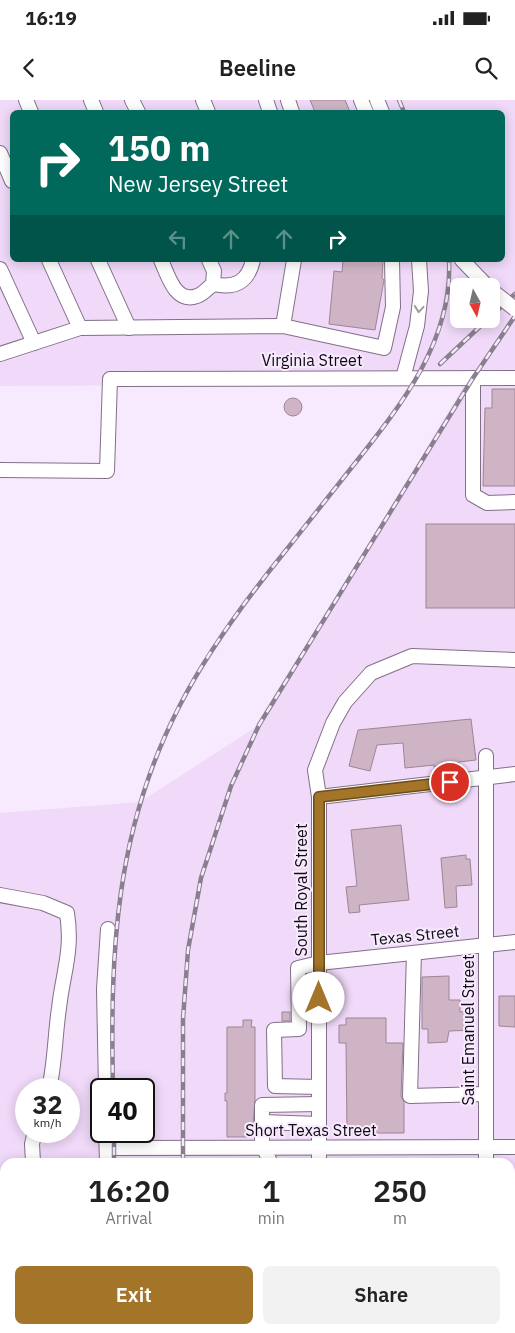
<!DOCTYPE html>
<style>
:root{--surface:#fff;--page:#f2f2f2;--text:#222;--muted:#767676;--accent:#a47529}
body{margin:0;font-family:"IBM Plex Sans",sans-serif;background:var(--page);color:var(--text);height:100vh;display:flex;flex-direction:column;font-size:19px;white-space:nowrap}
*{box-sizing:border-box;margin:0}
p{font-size:16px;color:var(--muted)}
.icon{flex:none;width:28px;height:28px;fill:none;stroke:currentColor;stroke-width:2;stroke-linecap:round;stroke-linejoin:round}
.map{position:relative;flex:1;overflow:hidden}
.details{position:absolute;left:0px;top:1058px;width:515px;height:176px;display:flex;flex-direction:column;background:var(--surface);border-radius:15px 15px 0 0;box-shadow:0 2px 12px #0003}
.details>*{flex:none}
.hud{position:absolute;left:10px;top:10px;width:495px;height:152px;border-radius:8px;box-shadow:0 2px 12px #0003;background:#00695c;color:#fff;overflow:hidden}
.needle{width:32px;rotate:172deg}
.fabs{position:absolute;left:450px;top:178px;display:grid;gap:10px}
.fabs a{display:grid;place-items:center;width:50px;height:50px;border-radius:8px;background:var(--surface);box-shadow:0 2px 12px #0003;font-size:25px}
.speed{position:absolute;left:15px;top:978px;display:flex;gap:10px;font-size:25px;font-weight:700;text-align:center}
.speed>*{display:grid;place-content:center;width:65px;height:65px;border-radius:50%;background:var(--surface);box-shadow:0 2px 12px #0003;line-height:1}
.speed small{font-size:12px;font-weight:400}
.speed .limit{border:2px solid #111;border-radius:8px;background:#fff;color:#111}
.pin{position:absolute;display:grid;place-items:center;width:42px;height:42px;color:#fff;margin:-21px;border:2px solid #fff;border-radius:50%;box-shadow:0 1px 5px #0007}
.me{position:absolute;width:55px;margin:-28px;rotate:0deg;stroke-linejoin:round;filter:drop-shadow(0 0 4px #0008)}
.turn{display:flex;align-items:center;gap:18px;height:105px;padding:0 15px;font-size:22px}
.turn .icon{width:65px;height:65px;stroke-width:2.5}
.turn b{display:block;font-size:35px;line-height:42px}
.lanes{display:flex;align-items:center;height:48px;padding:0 15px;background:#0003;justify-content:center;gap:25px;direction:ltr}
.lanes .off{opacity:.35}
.eta{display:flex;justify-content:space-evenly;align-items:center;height:85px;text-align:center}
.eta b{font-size:30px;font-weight:600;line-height:35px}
.button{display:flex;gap:10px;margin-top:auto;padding:10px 15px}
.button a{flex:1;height:58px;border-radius:8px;background:var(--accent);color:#fff;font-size:20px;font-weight:600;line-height:58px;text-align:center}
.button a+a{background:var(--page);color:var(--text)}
.status{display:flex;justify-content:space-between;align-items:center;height:35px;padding:0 25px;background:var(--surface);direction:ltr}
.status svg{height:14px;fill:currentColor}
header{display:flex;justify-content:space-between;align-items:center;height:65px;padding:0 15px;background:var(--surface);font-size:22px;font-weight:600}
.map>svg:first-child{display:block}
.built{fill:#f0d9f9;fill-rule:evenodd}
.building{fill:#cfb4c5;stroke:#9e8595}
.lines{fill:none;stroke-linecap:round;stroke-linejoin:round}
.minor-casing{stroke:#807086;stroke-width:16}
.minor{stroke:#fff;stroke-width:14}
.rail-casing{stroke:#8a7f8e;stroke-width:4.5}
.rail{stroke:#f8eafe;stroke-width:2.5;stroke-dasharray:8;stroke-linecap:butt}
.minor-bridge-casing{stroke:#807086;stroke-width:16;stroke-linecap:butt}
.minor-bridge{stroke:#fff;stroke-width:14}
.oneway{stroke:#9f9da0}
.route-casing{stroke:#6b4c1b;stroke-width:12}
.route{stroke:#a47529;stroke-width:9}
.labels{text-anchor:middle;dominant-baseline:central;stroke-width:4;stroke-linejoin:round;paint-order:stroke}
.street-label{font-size:16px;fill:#0f0911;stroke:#f8eafe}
</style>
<div class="status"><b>16:19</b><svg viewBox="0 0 49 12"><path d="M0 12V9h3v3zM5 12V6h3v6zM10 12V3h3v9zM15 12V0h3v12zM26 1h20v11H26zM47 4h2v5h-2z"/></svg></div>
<header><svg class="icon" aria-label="back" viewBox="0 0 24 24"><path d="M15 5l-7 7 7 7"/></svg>Beeline<svg class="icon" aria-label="search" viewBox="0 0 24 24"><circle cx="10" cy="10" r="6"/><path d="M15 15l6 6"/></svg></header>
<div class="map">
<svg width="515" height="1233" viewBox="0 0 515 1233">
<rect width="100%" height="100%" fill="#f8eafe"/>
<path class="built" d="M0,0H515V1233H485V1229H510V1062H5V1229H320V1233H0V713L140,702L259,625L464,286L398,284L0,286ZM12,12H502V160H12ZM459,186H491V219H459ZM26,989H69V1031H26ZM101,989H144V1031H101Z"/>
<g class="building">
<polygon points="310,0 345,0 350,12 315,12"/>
<polygon points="343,160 383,160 382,178 384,180 375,230 329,224 334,171 342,172"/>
<polygon points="492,289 515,289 515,386 483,386 485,308 492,308"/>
<circle cx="293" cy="307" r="9"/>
<rect x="426" y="424" width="89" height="84"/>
<polygon points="471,619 476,660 459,662 459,665 434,667 434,665 405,668 403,643 377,645 370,671 349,666 358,630"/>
<polygon points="401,725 409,800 359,805 360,812 349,813 346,787 357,786 351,730"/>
<polygon points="466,755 466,759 470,759 472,785 456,786 457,807 445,808 441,758"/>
<polygon points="449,876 449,900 460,900 460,912 472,911 473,930 449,931 447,942 428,943 428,929 422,929 422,877"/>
<polygon points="499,896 515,896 515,927 499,926"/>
<rect x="282" y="912" width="8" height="9"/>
<polygon points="346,918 386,918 386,943 403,943 401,996 404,1002 404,1033 347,1033 346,943 339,943 339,925 346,925"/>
<polygon points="243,920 252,920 251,927 255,927 255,1000 252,1037 227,1037 227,1001 225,1001 225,993 227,993 227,927 243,927"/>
</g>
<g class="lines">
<g class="minor-casing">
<g id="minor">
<polyline points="26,0 31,12"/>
<polyline points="91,0 96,12"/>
<polyline points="132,0 138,12"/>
<polyline points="203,0 208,12"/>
<polyline points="266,0 270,12"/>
<polyline points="288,0 292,12"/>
<polyline points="361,0 366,12"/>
<polyline points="377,0 382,12"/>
<polyline points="0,53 12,81"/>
<polyline points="49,160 80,228"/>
<polyline points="98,160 129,228"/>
<path d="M161,160C168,175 175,204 197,196C203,194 208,188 213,184L214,171L209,160"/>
<polyline points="462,160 487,186"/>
<polyline points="0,169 34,243"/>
<path d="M213,184C235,189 248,182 253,160"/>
<polyline points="283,226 294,160"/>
<polyline points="0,254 80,228 283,226 384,248 393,207 392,160"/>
<polyline points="403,278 417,226 421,191 419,160"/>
<polyline points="473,278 473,395 487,403 515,402"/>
<polyline points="0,370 107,371 110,279 515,278"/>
<polyline points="319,697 515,674"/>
<path d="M0,795L43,803L67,813C73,851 63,872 59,908C55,935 55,963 49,989"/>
<polyline points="414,853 410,996 485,994"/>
<polyline points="319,987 275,986 274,930 299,929 298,868 319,863 515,842"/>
<polyline points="106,989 104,889 108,829"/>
<polyline points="262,1022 262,1005 319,1004"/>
<polyline points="106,1031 107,1062"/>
<polyline points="107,1048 515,1047"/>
<polyline points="262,1048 262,1022 319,1024"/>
<polyline points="264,1048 270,1062"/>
<polyline points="33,1062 32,1044 35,1031"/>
<polyline points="319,1062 319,697 315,670 333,623 345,602 371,573 412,556 515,560"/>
<polyline points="486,1062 486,656"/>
<polyline points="510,1196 515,1196"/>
<polyline points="34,1229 34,1233"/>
<polyline points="248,1229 248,1233"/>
<polyline points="320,1229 320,1233"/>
<polyline points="486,1229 486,1233"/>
<polyline points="109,1233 109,1229"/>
<polyline points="295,1233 295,1229"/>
</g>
</g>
<use href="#minor" class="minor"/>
<g class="rail-casing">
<g id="rail">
<polyline points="399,0 404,12"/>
<polyline points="491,216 515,194"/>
<polyline points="440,264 488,219"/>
<path d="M113,989C110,851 115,730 180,605C209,549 247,498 287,449C310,420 333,391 356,362C403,303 453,239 449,160"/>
<polyline points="114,1031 114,1062"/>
<polyline points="183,1062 183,919 188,850 201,778 231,686 259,625 473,278 515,216"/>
<polyline points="115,1229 115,1233"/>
<polyline points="184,1229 184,1233"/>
</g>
</g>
<use href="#rail" class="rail"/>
<g class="minor-bridge-casing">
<polyline id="minor-bridge" points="491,190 515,209"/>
</g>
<use href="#minor-bridge" class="minor-bridge"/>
</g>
<defs><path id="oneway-chevron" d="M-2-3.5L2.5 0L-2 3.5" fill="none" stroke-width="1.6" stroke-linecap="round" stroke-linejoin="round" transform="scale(1.25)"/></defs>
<use class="oneway" href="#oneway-chevron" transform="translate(419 209) rotate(95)"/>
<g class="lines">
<g class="route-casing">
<polyline id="route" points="319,898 319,697 450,682"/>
</g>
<use href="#route" class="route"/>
</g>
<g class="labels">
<g class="street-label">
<text x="312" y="260">Virginia Street</text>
<text transform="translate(301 790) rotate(-90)">South Royal Street</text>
<text transform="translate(415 835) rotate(-6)">Texas Street</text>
<text transform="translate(468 930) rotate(-90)">Saint Emanuel Street</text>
<text x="311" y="1030">Short Texas Street</text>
</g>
</g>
</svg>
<div class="fabs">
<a><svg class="needle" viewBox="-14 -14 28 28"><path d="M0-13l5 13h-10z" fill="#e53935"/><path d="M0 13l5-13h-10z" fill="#767676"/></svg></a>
</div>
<div class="speed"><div>32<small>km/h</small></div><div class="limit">40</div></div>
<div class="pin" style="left:450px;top:682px;background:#d93025"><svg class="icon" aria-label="arrive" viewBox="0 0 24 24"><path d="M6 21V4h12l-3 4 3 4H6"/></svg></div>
<svg class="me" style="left:319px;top:898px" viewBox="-20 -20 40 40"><circle r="19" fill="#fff"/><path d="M0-13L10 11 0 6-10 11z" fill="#a47529"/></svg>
<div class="hud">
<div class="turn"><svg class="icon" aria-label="right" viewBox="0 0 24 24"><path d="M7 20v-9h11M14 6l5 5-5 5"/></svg><div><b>150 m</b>New Jersey Street</div></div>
<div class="lanes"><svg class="icon off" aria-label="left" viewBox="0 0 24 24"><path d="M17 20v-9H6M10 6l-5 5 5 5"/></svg><svg class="icon off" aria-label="ahead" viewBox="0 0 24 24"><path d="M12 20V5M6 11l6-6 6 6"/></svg><svg class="icon off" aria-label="ahead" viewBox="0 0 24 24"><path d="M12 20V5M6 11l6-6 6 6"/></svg><svg class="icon" aria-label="right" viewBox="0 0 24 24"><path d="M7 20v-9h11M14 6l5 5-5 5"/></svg></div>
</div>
<section class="details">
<div class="eta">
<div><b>16:20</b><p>Arrival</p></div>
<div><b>1</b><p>min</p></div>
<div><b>250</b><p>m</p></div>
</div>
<div class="button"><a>Exit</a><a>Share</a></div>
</section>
</div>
